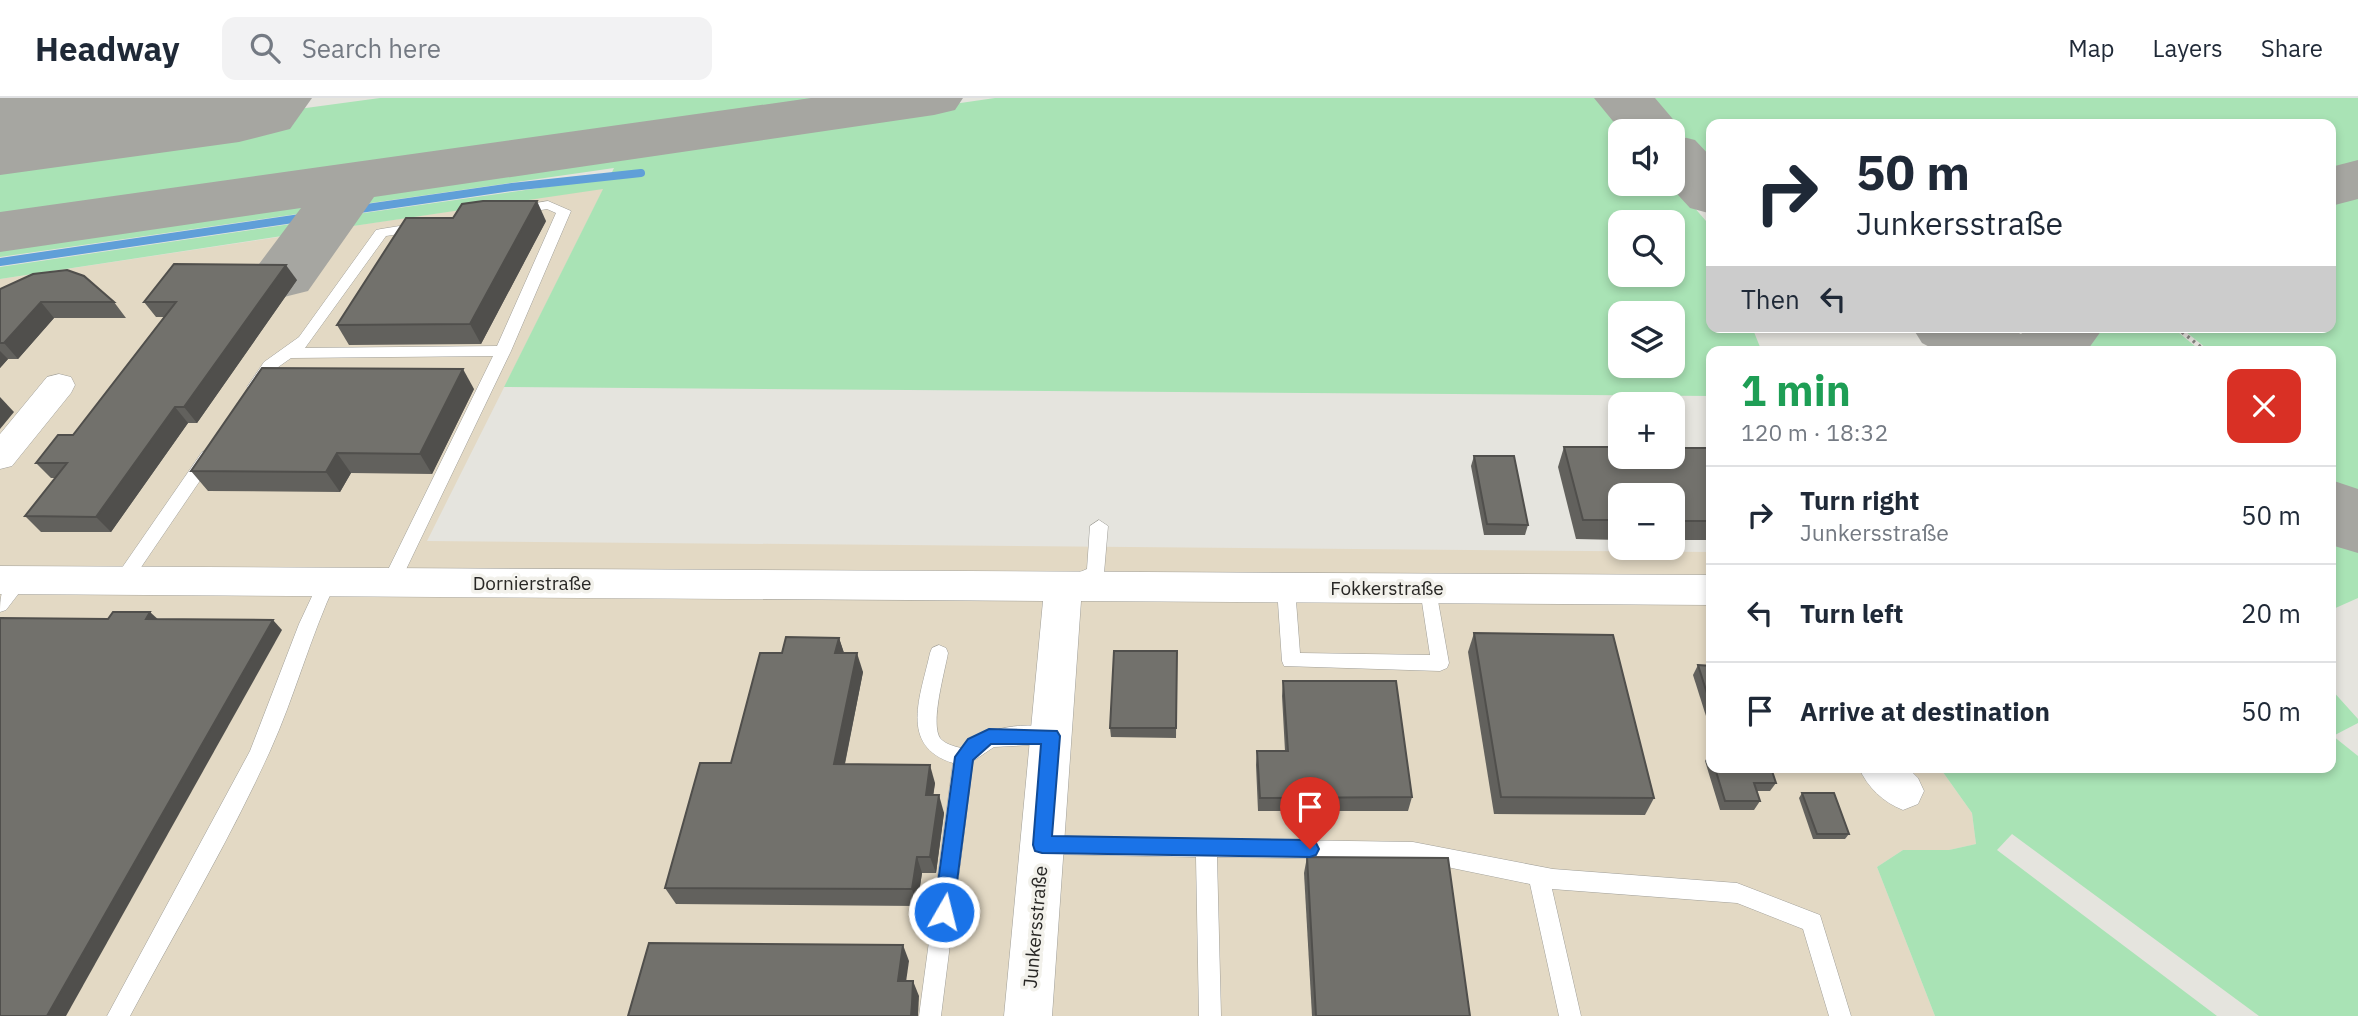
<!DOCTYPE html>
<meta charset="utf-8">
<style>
:root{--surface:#fff;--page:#f2f2f3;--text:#1f2937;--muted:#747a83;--line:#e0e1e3}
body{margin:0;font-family:"IBM Plex Sans",sans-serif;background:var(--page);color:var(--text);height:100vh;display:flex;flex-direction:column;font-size:26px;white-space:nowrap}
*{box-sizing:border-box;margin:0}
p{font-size:23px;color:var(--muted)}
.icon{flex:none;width:38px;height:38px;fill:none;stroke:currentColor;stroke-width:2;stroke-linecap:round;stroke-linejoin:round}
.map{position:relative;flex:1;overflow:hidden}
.sheet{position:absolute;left:1706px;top:248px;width:630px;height:427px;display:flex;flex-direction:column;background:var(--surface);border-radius:14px;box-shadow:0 4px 10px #0003}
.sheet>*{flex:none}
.top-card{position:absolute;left:1706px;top:21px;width:630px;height:214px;border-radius:14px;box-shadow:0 4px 10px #0003;background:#fff;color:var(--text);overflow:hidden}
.controls{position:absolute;left:1608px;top:21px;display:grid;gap:14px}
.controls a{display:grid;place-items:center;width:77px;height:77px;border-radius:14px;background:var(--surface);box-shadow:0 4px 10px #0003;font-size:35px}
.pin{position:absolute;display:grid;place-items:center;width:60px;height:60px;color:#fff;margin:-72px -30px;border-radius:50% 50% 50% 0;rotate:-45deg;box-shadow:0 0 7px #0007}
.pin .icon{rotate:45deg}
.me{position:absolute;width:77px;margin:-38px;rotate:8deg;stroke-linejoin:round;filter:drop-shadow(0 0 5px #0008)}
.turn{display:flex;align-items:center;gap:24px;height:147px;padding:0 35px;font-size:32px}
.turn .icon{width:91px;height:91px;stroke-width:2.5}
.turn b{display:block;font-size:49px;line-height:60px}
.then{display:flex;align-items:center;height:66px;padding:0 35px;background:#0003;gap:14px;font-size:26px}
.round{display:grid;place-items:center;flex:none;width:74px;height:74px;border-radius:14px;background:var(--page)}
.overview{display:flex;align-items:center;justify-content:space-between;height:119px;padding:0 35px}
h1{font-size:42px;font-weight:700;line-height:52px;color:#1e9e55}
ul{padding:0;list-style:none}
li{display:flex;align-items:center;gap:21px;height:98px;padding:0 35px;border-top:2px solid var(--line)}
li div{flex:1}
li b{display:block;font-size:26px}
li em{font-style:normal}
header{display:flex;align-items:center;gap:42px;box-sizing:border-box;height:98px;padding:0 35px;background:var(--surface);border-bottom:2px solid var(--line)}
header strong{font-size:33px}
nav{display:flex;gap:38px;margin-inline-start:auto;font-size:24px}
.search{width:490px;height:63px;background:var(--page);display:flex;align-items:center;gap:18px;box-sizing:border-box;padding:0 24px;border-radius:14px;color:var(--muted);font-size:26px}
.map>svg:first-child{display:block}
.industrial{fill:#e3d9c4}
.green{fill:#a9e3b5;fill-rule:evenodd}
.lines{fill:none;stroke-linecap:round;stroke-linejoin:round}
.stream{stroke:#609fd8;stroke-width:8}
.taxiway{fill:#a6a6a1;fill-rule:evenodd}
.runway{fill:#a6a6a1;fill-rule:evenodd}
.service-casing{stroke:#a09f99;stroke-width:1}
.minor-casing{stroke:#a09f99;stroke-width:1}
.path{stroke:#84837f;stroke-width:3.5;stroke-dasharray:2.5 4.5;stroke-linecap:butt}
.service{fill:#fff;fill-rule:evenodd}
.minor{fill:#fff;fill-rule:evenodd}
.wall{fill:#62615d}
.shaded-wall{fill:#504f4c}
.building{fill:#72716c;stroke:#504f4c;stroke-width:2}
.route{fill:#1a73e8;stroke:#114b97;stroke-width:2}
.labels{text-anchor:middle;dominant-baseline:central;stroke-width:7;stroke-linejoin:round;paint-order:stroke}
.street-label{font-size:19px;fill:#282725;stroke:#f2f1eb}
</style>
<header>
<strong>Headway</strong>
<div class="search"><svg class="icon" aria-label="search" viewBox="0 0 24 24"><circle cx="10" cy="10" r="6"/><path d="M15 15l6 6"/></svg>Search here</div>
<nav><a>Map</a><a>Layers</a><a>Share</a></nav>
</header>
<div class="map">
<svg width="2358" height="918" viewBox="0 0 2358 918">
<rect width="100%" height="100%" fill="#e5e4de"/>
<polygon class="industrial" points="604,90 427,443 1711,454 1712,670 1940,670 1972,715 1976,746 1949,752 1903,752 1877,769 1935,918 0,918 0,181"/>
<g class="green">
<polygon points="0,0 93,0 0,12"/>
<polygon points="380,0 871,0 0,124 0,51"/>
<path d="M995,0H1597L1626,33H1620V86L1673,85L1706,123L1712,135V229H1752L1762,254H1712L1711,298L504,289L603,91L333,131L343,118L609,80L614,70L350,108L361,92ZM1620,124H1673V177H1620ZM1620,215H1673V268H1620Z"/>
<polygon points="1649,0 2358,0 2358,67 2331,75 2331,26 1712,26 1711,67"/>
<polygon points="2358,96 2358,412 2331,399 2331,254 2211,254 2186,234 2227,234 2224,229 2331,229 2331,104"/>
<polygon points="330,97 318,113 0,159 0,145"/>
<polygon points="311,123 302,135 0,181 0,169"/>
<polygon points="2093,234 2178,234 2202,254 2074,254"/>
<polygon points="2331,425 2358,438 2358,500 2331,512"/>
<polygon points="2331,591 2358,621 2358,625 2333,638 2358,658 2358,918 2259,918 2012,736 1997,752 2217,918 1935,918 1877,769 1903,752 1949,752 1976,746 1972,715 1940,670 2331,670"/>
</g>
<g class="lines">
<g class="stream">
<polyline points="346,113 512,89 641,75"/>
<polyline points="0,164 314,118"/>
</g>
<g class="taxiway">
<polygon points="811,0 963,0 955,12 934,17 374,99 308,193 284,199 260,193 250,178 301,110 0,154 0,114"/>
<polygon points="1594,0 1655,0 1683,33 1679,38 1695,42 1712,60 1712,116 1690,110 1668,86 1673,86 1673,33 1621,33"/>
<polygon points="2358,62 2358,101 2331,108 2331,69"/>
<polygon points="1912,229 2007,229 2021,236 2028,229 2104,229 2086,254 1939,254 1922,245"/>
<polygon points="2331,382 2358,391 2358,455 2331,447"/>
</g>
<polygon class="runway" points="0,0 312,0 290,31 239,44 0,77"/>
<g class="service-casing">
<g id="service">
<polygon points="548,103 571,113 511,253 400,484 397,489 385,489 382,484 493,258 291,260 274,272 261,293 255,294 247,289 264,264 299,239 376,132 381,131 418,125 425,129 418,133 386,138 305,250 497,248 556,115 547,111 518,116 511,112 518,108"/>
<polygon points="208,352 216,358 214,362 129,487 117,487 114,482 117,477 202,354"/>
<path d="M1099,422L1108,428L1104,475C1098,484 1078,492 1068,489L1065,484L1068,479L1087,471L1090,428Z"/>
<path d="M20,475L26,477L29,482L6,512L0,514C0,498 2,481 20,475Z"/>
<path d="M327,477L333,479L336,484C310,539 295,598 270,653C229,744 177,830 130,918H107L250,653L299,526L321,479Z"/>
<polygon points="1286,483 1292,485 1295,490 1300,555 1430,557 1420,491 1423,486 1435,486 1449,565 1447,570 1440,573 1284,568 1282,563 1277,490 1280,485"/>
<path d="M939,547L946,550L948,555C945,573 930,625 940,640C945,646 953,648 961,650C983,629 1029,622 1058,632L1061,638L1058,644L1051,646L994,649L973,663L941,918H919L953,665C898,648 921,597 930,555L932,550Z"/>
<polygon points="1042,738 1413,744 1553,771 1737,785 1820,817 1851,918 1829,918 1803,831 1737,805 1552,791 1581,918 1559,918 1530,786 1413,762 1217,759 1221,918 1199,918 1196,759 1042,756 1035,754 1032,747 1035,740"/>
</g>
</g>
<g class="minor-casing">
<g id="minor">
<polygon points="59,276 71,279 75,287 71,295 12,368 0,371 0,336 47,279"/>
<polygon points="0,468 1712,477 1712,507 1081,503 1052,918 1004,918 1043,503 0,496"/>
<path d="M1859,670H1908L1918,680L1924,693L1918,706L1903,712C1883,704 1868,690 1859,670Z"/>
</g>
</g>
<polyline class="path" points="2182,234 2207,254"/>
<use href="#service" class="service"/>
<use href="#minor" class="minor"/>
</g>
<g class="wall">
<polygon points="546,123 481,246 349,247 337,227"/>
<polygon points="297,182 197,325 188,325 111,434 41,434 25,418 55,380 51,380 36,365 73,337 164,219 156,219 144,204"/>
<polygon points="0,191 114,204 126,220 54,220 18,261 8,261 0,270"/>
<polygon points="474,291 432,376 351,375 340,394 208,393 191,373"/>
<polygon points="1564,349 1712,350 1712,442 1673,442 1673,397 1620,397 1620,442 1576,441 1558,369"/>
<polygon points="1474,358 1528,427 1525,437 1484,437 1471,368"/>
<polygon points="1474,535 1654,700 1645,717 1494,716 1468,554"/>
<polygon points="839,540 844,555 863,574 845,666 935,685 933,697 944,715 936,775 922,775 917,808 676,806 665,790 731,665 782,555"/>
<polygon points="1177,553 1176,640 1111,639 1110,630"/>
<polygon points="1698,567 1712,568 1712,637 1693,577"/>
<polygon points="1283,583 1412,699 1408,713 1258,713 1256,667 1257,653 1285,653 1282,598"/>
<polygon points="1710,654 1712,654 1712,670 1771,670 1776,685 1770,693 1757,693 1760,703 1754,712 1720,712 1705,663"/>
<polygon points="1802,695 1849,736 1845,741 1813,741 1799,700"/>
<polygon points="1307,759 1470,918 1312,918 1304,775"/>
</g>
<g class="shaded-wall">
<polygon points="537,103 546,123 481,246 470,226"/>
<polygon points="286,167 297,182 197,325 184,309"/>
<polygon points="41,204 54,220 18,261 4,245"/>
<polygon points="0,253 8,261 0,270"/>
<polygon points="463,271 474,291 432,376 420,356"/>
<polygon points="0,299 14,314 0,331"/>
<polygon points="175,309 188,325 111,434 96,419"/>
<polygon points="337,355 351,375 340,394 326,374"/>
<polygon points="150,514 161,524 146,521"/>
<polygon points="273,522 282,532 66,918 47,918"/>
<polygon points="839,540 845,558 835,555"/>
<polygon points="857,555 863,574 841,684 834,666"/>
<polygon points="930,667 935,685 931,714 926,697"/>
<polygon points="939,697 944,715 936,775 930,759"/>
<polygon points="917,759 922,775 917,808 912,791"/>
<polygon points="903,847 909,863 904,898 898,883"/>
<polygon points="913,883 919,898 918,918 911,918"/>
</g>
<g class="building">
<polygon points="483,103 537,103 470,226 337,227 406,120 453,120 462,106"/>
<polygon points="174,166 286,167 184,309 175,309 96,419 25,418 67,365 36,365 58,337 73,337 176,204 144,204"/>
<polygon points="67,172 84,178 114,204 41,204 4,245 0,245 0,191 33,176"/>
<polygon points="262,270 463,271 420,356 337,355 326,374 191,373"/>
<polygon points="1564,349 1620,349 1620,359 1673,359 1673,350 1712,350 1712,423 1673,423 1673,397 1620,397 1620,422 1583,422"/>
<polygon points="1474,358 1514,358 1528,427 1487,426"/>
<polygon points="113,514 150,514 146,521 273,522 47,918 0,918 0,520 108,521"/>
<polygon points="1474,535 1613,537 1654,700 1501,699"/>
<polygon points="786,539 839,540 835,555 857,555 834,666 930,667 926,697 939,697 930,759 917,759 912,791 665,790 700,665 731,665 760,555 782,555"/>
<polygon points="1114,553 1177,553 1176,630 1110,630"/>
<polygon points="1698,567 1712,568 1712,611"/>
<polygon points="1283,583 1396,583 1412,699 1260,700 1257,653 1288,653"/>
<polygon points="1715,670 1771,670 1776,685 1754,685 1760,703 1725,703"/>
<polygon points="1802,695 1834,695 1849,736 1817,736"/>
<polygon points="1307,759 1448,760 1470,918 1316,918"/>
<polygon points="649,845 903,847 898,883 913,883 912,906 911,918 628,918"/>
</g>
<polygon class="route" points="989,631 1057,633 1060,638 1052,738 1310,742 1316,745 1319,751 1316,757 1310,759 1042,755 1035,753 1033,747 1041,646 991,646 973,662 953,814 951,821 944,823 937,821 934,814 955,659 968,641"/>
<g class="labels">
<g class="street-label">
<text x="532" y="485">Dornierstraße</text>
<text x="1387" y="490">Fokkerstraße</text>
<text transform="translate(1035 829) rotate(-85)">Junkersstraße</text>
</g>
</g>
</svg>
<div class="controls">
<a><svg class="icon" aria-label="sound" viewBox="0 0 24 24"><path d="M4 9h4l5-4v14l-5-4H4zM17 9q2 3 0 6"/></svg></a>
<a><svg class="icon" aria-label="search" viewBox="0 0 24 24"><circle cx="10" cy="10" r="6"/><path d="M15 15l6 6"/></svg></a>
<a><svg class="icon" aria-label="layers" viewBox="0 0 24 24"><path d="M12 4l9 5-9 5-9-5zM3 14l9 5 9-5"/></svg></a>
<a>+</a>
<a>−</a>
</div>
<div class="pin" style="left:1310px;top:751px;background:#d93025"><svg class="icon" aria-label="arrive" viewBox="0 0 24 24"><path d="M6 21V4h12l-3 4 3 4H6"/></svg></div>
<svg class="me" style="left:944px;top:814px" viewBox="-20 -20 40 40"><circle r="17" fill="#1a73e8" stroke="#fff" stroke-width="3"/><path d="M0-11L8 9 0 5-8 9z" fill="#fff"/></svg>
<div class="top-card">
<div class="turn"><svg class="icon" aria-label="right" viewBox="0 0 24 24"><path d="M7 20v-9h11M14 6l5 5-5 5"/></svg><div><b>50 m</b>Junkersstraße</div></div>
<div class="then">Then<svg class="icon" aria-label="left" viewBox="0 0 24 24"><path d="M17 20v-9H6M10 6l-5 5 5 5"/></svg></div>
</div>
<section class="sheet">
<div class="overview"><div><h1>1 min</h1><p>120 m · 18:32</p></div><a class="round" style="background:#d93025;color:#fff"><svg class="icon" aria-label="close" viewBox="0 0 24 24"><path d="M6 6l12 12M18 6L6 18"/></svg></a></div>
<ul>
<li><svg class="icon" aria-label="right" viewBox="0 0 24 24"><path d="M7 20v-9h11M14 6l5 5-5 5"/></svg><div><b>Turn right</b><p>Junkersstraße</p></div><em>50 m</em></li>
<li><svg class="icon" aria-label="left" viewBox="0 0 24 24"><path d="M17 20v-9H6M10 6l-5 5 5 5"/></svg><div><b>Turn left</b></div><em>20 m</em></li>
<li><svg class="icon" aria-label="arrive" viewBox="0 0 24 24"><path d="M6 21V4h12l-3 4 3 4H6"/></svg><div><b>Arrive at destination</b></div><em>50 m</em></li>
</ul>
</section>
</div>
